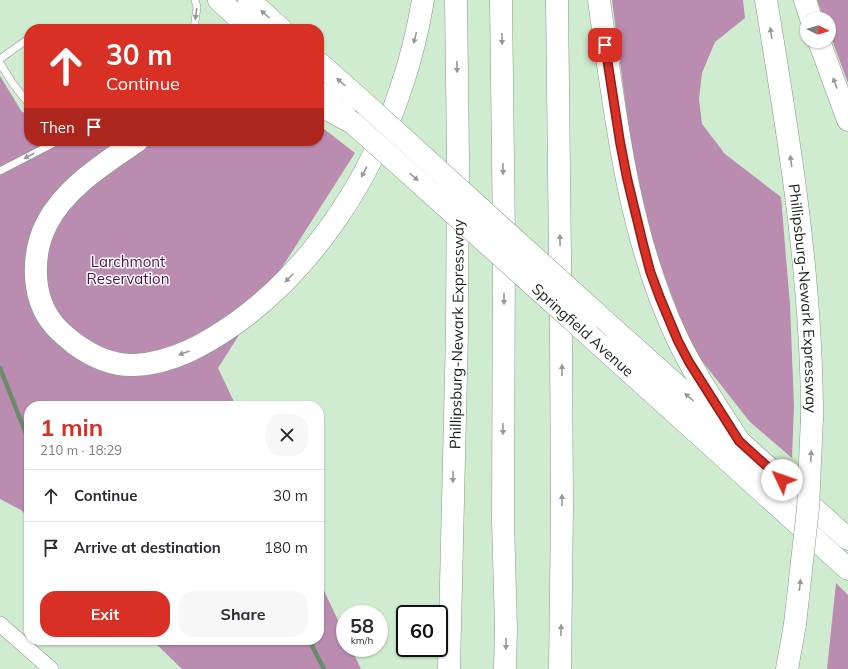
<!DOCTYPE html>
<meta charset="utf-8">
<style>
:root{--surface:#fff;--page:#f7f7f7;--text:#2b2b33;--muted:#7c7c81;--line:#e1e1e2;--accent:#d93025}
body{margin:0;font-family:Mulish,sans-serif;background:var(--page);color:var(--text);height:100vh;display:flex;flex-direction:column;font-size:15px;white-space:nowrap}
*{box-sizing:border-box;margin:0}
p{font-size:13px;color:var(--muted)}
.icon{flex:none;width:22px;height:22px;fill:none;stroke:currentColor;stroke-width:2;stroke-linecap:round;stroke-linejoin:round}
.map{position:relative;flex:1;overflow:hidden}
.drawer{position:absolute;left:24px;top:401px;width:300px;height:244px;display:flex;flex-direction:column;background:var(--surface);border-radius:16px;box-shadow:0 1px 3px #0004}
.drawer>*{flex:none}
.hud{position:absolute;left:24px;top:24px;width:300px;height:122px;border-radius:16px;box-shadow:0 1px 3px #0004;background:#d93025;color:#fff;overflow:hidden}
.needle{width:26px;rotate:95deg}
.tools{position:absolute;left:800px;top:12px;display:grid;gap:8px}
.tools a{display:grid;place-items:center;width:36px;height:36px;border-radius:50%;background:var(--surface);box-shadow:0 1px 3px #0004;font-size:20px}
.speed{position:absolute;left:336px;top:605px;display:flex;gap:8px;font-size:20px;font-weight:700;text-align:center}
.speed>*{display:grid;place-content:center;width:52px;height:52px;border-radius:50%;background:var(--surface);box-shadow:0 1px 3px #0004;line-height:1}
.speed small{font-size:10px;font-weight:400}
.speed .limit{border:2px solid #111;border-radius:6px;background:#fff;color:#111}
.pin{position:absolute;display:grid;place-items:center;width:34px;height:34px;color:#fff;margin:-17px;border-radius:8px;box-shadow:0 2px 6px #0006}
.me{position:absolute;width:44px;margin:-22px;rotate:312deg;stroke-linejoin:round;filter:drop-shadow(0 0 3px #0008)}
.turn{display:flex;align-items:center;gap:14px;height:84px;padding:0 16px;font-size:18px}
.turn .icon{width:52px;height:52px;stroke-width:2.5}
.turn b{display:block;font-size:28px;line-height:34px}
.then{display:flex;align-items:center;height:38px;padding:0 16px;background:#0003;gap:8px;font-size:15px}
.round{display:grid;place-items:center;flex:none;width:42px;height:42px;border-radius:16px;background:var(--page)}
.head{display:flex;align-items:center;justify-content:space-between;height:68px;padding:0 16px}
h1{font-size:24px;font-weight:700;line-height:30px;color:var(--accent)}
.button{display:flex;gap:8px;margin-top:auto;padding:8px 16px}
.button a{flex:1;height:46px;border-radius:16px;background:var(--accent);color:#fff;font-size:16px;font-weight:700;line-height:46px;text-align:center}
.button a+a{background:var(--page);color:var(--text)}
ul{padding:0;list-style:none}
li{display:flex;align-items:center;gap:12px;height:52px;padding:0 16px;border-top:1px solid var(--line)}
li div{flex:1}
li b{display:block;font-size:15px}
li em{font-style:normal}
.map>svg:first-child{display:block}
.forest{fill:#ba8cb0}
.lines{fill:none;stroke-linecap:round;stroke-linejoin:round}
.stream{stroke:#6a8c6c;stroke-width:4.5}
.service-casing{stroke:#819b82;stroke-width:8}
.minor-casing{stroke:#819b82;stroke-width:16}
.primary-casing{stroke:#819b82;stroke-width:23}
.motorway-casing{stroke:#819b82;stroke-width:23}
.service{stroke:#fff;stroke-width:7}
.minor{stroke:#fff;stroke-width:15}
.primary{stroke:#fff;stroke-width:22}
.motorway{stroke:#fff;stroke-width:22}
.primary-bridge-casing{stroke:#819b82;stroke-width:23;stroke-linecap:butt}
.motorway-bridge-casing{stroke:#819b82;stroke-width:23;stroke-linecap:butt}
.primary-bridge{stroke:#fff;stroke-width:22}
.motorway-bridge{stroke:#fff;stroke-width:22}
.oneway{fill:#969a96}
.route-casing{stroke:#8d1f18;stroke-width:10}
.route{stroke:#d93025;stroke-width:7}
.labels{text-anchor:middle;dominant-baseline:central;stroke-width:3;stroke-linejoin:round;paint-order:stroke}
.park-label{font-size:15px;fill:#4c1444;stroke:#fff}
.street-label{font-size:15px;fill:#151f16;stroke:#fff}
</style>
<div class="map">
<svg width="848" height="669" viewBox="0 0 848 669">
<rect width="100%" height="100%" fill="#d0ecd0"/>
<g class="forest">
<polygon points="612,0 743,0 745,18 715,42 702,73 699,99 702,124 725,154 781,197 790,305 794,406 792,458 750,422 691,347 654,248 631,147"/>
<polygon points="817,0 848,0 848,83 829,32 829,19 824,19"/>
<polygon points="0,76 22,112 29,114 29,141 319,141 319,125 355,153 218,368 236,406 29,406 29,518 21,510 0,499"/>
<polygon points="319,580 345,635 345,648 351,648 361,669 182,669 152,640 319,640"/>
<polygon points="836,583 848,595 848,669 827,669"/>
</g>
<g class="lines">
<g class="stream">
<polyline points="0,368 29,441"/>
<polyline points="309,640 324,669"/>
</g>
<g class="service-casing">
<g id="service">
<polyline points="194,29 197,7 195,0"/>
<polyline points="0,59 28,39"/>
<polyline points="0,63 13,84 29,104"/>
<polyline points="0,171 58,141"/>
</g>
</g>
<g class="minor-casing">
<polyline id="minor" points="0,624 51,669"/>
</g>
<g class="primary-casing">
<g id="primary">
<polyline points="219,0 251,29"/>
<polyline points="249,0 281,29"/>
<polyline points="319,63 363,102"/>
<polyline points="319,92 345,115"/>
<polyline points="599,316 848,539"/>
<polyline points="599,344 848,569"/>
</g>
</g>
<g class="motorway-casing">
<g id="motorway">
<polyline points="501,0 504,239 503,521 506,628 505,669"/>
<polyline points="557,0 561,344 562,508 560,669"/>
<path d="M599,0C615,114 628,235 678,340C695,376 718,408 739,441"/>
<path id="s1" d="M766,0C789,138 812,278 812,418"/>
<polyline points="805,0 811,19"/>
<polyline points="819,41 848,120"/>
<polyline points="319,105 353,123"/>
<path d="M137,141C104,164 66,187 47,223C32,252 31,294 51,321C57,330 66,337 75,344C93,357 112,366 135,365C173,363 206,344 236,323C313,268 372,177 401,88C411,59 418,30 423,0"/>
<path id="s2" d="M449,669L457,332L458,156L456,0"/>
<polyline points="787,669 795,624"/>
</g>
</g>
<use href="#service" class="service"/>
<use href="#minor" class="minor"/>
<use href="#primary" class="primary"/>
<use href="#motorway" class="motorway"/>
<g class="primary-bridge-casing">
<g id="primary-bridge">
<polyline points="363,102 599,316"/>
<polyline points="353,123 599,344"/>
</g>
</g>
<g class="motorway-bridge-casing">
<polyline id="motorway-bridge" points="795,624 808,508 812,418"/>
</g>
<use href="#primary-bridge" class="primary-bridge"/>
<use href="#motorway-bridge" class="motorway-bridge"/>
</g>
<defs><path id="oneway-solid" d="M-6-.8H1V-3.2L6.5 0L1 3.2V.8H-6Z"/></defs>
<g class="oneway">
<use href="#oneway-solid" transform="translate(196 14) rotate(98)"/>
<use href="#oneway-solid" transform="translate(265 14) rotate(-138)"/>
<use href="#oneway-solid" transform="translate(771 33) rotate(-99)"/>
<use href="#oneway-solid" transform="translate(415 38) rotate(104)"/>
<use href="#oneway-solid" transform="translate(502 39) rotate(89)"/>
<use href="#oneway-solid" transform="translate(457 67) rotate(89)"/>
<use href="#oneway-solid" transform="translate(341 82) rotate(-138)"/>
<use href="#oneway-solid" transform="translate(835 83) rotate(-110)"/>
<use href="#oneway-solid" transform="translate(29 156) rotate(152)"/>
<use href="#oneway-solid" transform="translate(791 161) rotate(-98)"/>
<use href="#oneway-solid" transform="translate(503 169) rotate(89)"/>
<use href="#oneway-solid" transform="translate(364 172) rotate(118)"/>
<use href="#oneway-solid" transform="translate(414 177) rotate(42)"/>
<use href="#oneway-solid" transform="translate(560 240) rotate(-91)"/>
<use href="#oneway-solid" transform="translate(289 278) rotate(134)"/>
<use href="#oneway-solid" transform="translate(504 299) rotate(90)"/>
<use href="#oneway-solid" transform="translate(184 353) rotate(160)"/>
<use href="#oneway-solid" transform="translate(562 370) rotate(-90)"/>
<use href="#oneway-solid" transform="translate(689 397) rotate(-138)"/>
<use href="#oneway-solid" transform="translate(503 429) rotate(90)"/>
<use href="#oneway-solid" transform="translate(811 456) rotate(-87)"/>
<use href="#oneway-solid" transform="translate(453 477) rotate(91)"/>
<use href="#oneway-solid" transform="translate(562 500) rotate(-90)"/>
<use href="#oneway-solid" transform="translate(800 585) rotate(-83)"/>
<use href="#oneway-solid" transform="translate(561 630) rotate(-89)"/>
<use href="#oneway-solid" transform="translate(506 644) rotate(91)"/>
</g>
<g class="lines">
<g class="route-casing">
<polyline id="route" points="605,45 620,142 627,178 643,244 650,271 660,298 678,341 689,362 739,441 782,480"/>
</g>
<use href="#route" class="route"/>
</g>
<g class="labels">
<g class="park-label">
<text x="128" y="261">Larchmont<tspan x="128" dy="17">Reservation</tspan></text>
</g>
<g class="street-label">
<text stroke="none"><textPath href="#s1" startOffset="301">Phillipsburg-Newark Expressway</textPath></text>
<text transform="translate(583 330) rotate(42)">Springfield Avenue</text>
<text stroke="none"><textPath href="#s2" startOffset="335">Phillipsburg-Newark Expressway</textPath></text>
</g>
</g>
</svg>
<div class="tools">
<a><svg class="needle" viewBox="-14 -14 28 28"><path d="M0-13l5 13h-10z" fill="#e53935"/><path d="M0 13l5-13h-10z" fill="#7c7c81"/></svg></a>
</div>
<div class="speed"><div>58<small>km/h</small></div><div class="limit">60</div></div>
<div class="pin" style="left:605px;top:45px;background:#d93025"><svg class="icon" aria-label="arrive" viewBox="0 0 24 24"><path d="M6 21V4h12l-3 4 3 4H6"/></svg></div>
<svg class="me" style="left:782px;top:480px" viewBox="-20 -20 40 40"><circle r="19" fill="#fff"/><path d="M0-13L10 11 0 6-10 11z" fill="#d93025"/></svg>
<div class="hud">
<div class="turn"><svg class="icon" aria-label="ahead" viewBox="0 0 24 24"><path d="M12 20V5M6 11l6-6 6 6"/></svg><div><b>30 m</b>Continue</div></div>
<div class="then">Then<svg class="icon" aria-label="arrive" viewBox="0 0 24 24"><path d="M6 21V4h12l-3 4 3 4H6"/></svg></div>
</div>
<section class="drawer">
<div class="head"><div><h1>1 min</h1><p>210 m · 18:29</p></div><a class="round"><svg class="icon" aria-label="close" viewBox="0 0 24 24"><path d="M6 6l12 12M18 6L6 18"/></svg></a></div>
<ul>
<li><svg class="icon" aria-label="ahead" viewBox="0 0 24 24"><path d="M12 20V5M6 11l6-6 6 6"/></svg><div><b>Continue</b></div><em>30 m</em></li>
<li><svg class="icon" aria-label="arrive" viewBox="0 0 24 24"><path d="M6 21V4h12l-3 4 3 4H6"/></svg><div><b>Arrive at destination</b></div><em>180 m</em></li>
</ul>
<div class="button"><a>Exit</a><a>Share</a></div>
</section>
</div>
